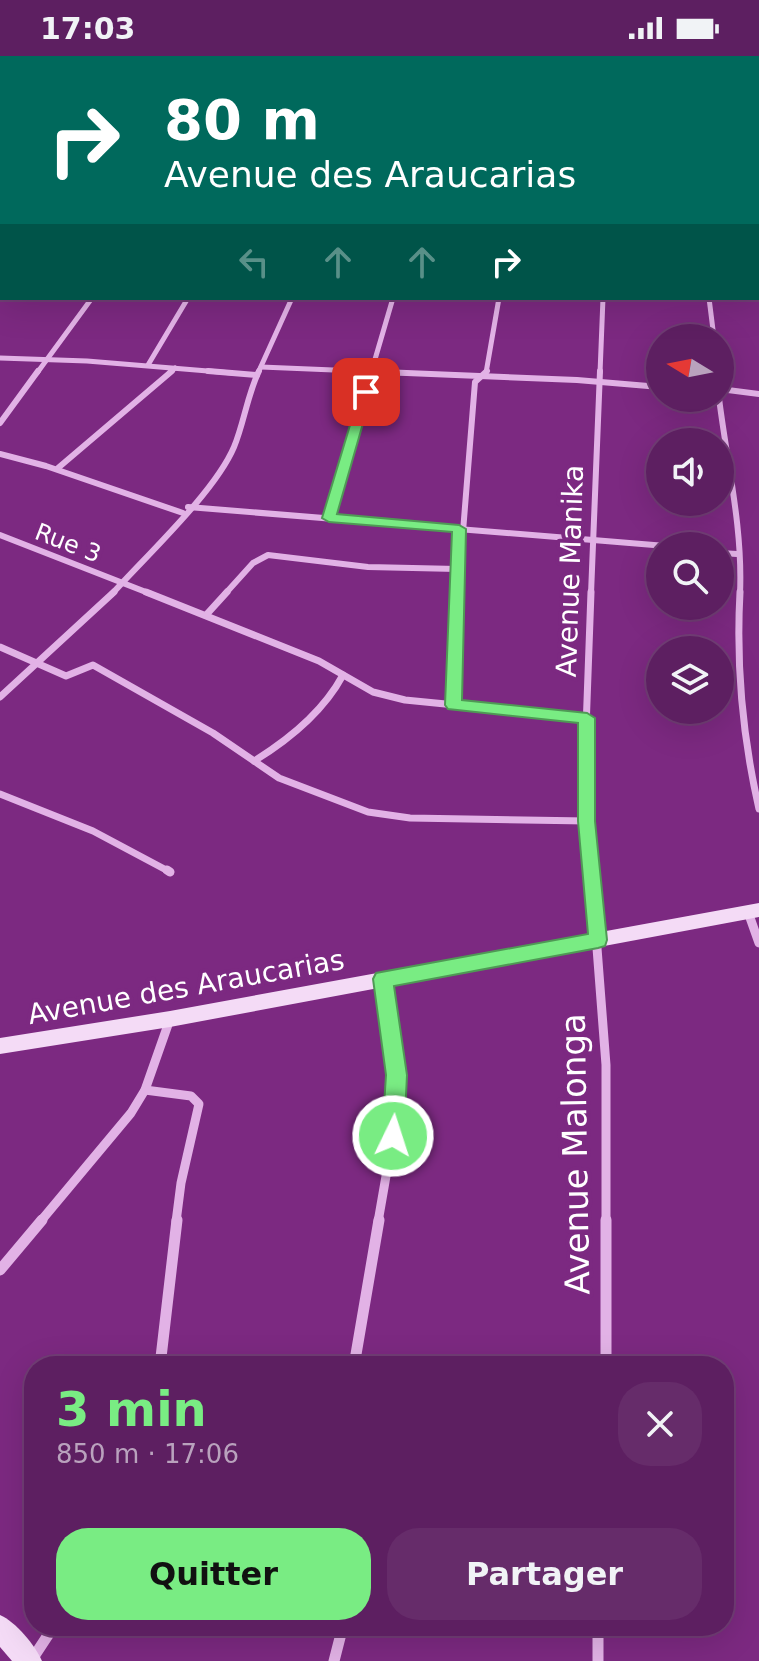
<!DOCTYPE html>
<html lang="fr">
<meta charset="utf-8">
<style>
:root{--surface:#5d1f61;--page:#662c6a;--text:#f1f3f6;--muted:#b9a2bd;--line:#723d76;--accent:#79ec83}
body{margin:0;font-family:"DejaVu Sans",sans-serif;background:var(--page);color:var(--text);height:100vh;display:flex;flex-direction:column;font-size:30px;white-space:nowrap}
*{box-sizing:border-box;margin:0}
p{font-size:26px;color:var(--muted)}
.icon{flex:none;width:44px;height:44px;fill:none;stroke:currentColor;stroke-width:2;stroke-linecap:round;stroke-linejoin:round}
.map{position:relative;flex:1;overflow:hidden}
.details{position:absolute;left:24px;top:1300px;width:710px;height:280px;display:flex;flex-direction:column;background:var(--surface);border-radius:32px;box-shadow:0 8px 32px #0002,0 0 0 2px var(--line)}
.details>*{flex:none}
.top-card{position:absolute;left:0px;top:0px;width:760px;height:244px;box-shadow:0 8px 32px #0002,0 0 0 2px var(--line);background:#00695c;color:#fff;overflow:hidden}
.needle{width:52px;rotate:280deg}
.fabs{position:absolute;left:646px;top:268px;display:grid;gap:16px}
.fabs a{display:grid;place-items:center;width:88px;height:88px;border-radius:50%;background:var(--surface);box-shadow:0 8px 32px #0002,0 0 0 2px var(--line);font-size:40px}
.pin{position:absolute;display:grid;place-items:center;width:68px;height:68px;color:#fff;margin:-34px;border-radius:16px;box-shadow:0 4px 12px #0006}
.me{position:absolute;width:88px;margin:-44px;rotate:4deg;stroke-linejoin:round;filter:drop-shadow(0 0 6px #0008)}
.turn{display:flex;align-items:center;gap:28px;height:168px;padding:0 32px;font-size:36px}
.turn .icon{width:104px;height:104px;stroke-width:2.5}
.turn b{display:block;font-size:56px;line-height:68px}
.lanes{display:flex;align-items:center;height:76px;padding:0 32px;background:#0003;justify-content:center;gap:40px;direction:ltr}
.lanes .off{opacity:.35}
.round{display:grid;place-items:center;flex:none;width:84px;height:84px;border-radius:32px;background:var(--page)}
.summary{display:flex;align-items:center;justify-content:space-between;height:136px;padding:0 32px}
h1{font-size:48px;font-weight:700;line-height:60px;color:var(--accent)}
.action{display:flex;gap:16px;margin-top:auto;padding:16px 32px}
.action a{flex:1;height:92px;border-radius:32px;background:var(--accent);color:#111;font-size:32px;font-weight:700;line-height:92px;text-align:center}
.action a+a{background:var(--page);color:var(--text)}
.status{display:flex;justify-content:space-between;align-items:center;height:56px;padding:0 40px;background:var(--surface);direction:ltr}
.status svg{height:22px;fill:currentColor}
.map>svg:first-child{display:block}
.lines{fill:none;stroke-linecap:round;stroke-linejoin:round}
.street-far5{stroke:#e2b2e6;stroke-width:4}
.street-far4{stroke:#e2b2e6;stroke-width:5}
.street-far3{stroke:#e2b2e6;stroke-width:6}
.street-far2{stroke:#e2b2e6;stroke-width:7}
.street-far1{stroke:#e2b2e6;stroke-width:9}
.street{stroke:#e2b2e6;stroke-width:11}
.secondary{fill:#f4dbf6;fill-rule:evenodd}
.route{fill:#79ec83;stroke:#4f9955;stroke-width:2}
.labels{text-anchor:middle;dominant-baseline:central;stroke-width:8;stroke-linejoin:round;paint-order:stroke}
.far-street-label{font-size:24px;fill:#fff;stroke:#7c2981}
.street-label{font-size:28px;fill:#fff;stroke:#7c2981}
.near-street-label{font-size:34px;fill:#fff;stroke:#7c2981}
</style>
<div class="status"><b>17:03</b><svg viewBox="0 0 49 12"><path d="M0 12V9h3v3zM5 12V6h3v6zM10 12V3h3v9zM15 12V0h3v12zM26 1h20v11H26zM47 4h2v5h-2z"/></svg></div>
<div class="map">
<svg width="759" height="1605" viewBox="0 0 759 1605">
<rect width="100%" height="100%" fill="#7c2981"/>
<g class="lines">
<g class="street-far5">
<polyline points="461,0 480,2"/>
<polyline points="26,2 29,0"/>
<polyline points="64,2 67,0"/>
</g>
<g class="street-far4">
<polyline points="709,242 714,282"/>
<polyline points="0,302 87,305 232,317"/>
<polyline points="148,309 188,242"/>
<polyline points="261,311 406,317"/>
<polyline points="37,317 92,242"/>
<polyline points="169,317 175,312"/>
<polyline points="258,317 292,242"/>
<polyline points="371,317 393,242"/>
<polyline points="486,317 499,242"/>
<polyline points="600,317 603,242"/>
</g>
<g class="street-far3">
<polyline points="208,315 257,319"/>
<polyline points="358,315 577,324 660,331"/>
<polyline points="720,333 759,338"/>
<path d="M719,342C727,407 743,472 740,538"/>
<polyline points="0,367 38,315"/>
<polyline points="0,398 46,410 183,457"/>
<polyline points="58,412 172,315"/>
<polyline points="188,451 666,490"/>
<polyline points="329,462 372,315"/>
<polyline points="0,479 151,538"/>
<polyline points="720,497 737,498"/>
<path d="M112,538C146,500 215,436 234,391C244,367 247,340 259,315"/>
<polyline points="225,538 253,507 268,499 368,511 457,513"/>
<polyline points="458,538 475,326 487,315"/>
<polyline points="591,538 600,315"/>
</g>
<g class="street-far2">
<polyline points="146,536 319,605 373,636 405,644 587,662"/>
<path d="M740,536C736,608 743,683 759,753"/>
<polyline points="207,558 227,536"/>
<polyline points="0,591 66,620 93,609 213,677 279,722 368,756 410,762 587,765"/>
<polyline points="0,641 114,536"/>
<polyline points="453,649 458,536"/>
<path d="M254,705C290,683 323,656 343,619"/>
<polyline points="0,738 93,775 170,816"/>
<polyline points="591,816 585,700 591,536"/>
</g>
<g class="street-far1">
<polyline points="167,814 170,816"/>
<polyline points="591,814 606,1009 606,1166"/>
<polyline points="748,856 759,887"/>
<polyline points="145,1034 191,1040 199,1048 181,1127 176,1166"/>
<polyline points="40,1166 131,1057 145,1034 170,963"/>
<polyline points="378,1166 393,1080 396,1019 383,923"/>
</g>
<g class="street">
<polyline points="606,1164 606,1310"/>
<polyline points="0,1214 42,1164"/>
<polyline points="160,1310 177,1164"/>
<polyline points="354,1310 379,1164"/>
<polyline points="598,1570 598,1605"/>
<polyline points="31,1605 54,1570"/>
<polyline points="334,1605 343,1570"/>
</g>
<g class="secondary">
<polygon points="759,847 759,861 170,971 0,998 0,982 170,955"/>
<path d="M0,1559C16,1566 35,1589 42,1605H12L0,1591Z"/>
</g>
</g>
<polygon class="route" points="366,333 372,336 337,458 459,469 466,473 462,644 587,657 595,662 595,765 607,884 605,890 598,892 394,930 407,1019 404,1080 401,1087 393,1090 385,1087 382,1080 386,1019 373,923 376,917 588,878 578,765 578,667 448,653 445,649 452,476 329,466 322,462 360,336"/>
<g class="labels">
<g class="far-street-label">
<text transform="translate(68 487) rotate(21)">Rue 3</text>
</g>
<g class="street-label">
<text transform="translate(570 515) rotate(-88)">Avenue Manika</text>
<text transform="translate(186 931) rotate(-10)">Avenue des Araucarias</text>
</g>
<g class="near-street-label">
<text transform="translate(575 1098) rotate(-91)">Avenue Malonga</text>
</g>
</g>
</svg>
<div class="fabs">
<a><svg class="needle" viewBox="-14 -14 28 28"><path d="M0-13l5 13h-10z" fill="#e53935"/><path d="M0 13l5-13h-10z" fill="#b9a2bd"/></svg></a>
<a><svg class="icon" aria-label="sound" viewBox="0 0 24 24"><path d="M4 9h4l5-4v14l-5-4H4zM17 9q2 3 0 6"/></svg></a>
<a><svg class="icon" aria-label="search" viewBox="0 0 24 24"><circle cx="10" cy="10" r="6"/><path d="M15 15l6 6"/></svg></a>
<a><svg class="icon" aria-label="layers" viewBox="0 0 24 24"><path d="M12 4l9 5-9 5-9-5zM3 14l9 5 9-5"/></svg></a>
</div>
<div class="pin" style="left:366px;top:336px;background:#d93025"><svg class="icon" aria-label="arrive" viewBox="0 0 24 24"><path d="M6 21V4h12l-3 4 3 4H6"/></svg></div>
<svg class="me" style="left:393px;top:1080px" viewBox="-20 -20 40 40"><circle r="17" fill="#79ec83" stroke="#fff" stroke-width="3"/><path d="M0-11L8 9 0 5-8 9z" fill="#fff"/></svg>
<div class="top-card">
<div class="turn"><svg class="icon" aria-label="right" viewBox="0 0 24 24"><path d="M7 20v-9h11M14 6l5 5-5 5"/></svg><div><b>80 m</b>Avenue des Araucarias</div></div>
<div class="lanes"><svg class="icon off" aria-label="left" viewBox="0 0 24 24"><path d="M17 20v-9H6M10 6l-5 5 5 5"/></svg><svg class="icon off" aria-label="ahead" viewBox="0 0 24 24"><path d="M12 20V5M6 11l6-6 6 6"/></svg><svg class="icon off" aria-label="ahead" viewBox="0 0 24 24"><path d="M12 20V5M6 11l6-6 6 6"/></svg><svg class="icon" aria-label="right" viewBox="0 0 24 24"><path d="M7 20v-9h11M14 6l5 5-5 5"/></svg></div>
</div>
<section class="details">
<div class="summary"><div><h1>3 min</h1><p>850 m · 17:06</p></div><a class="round"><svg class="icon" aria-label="close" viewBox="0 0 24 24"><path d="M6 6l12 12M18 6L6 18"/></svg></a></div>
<div class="action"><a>Quitter</a><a>Partager</a></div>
</section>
</div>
